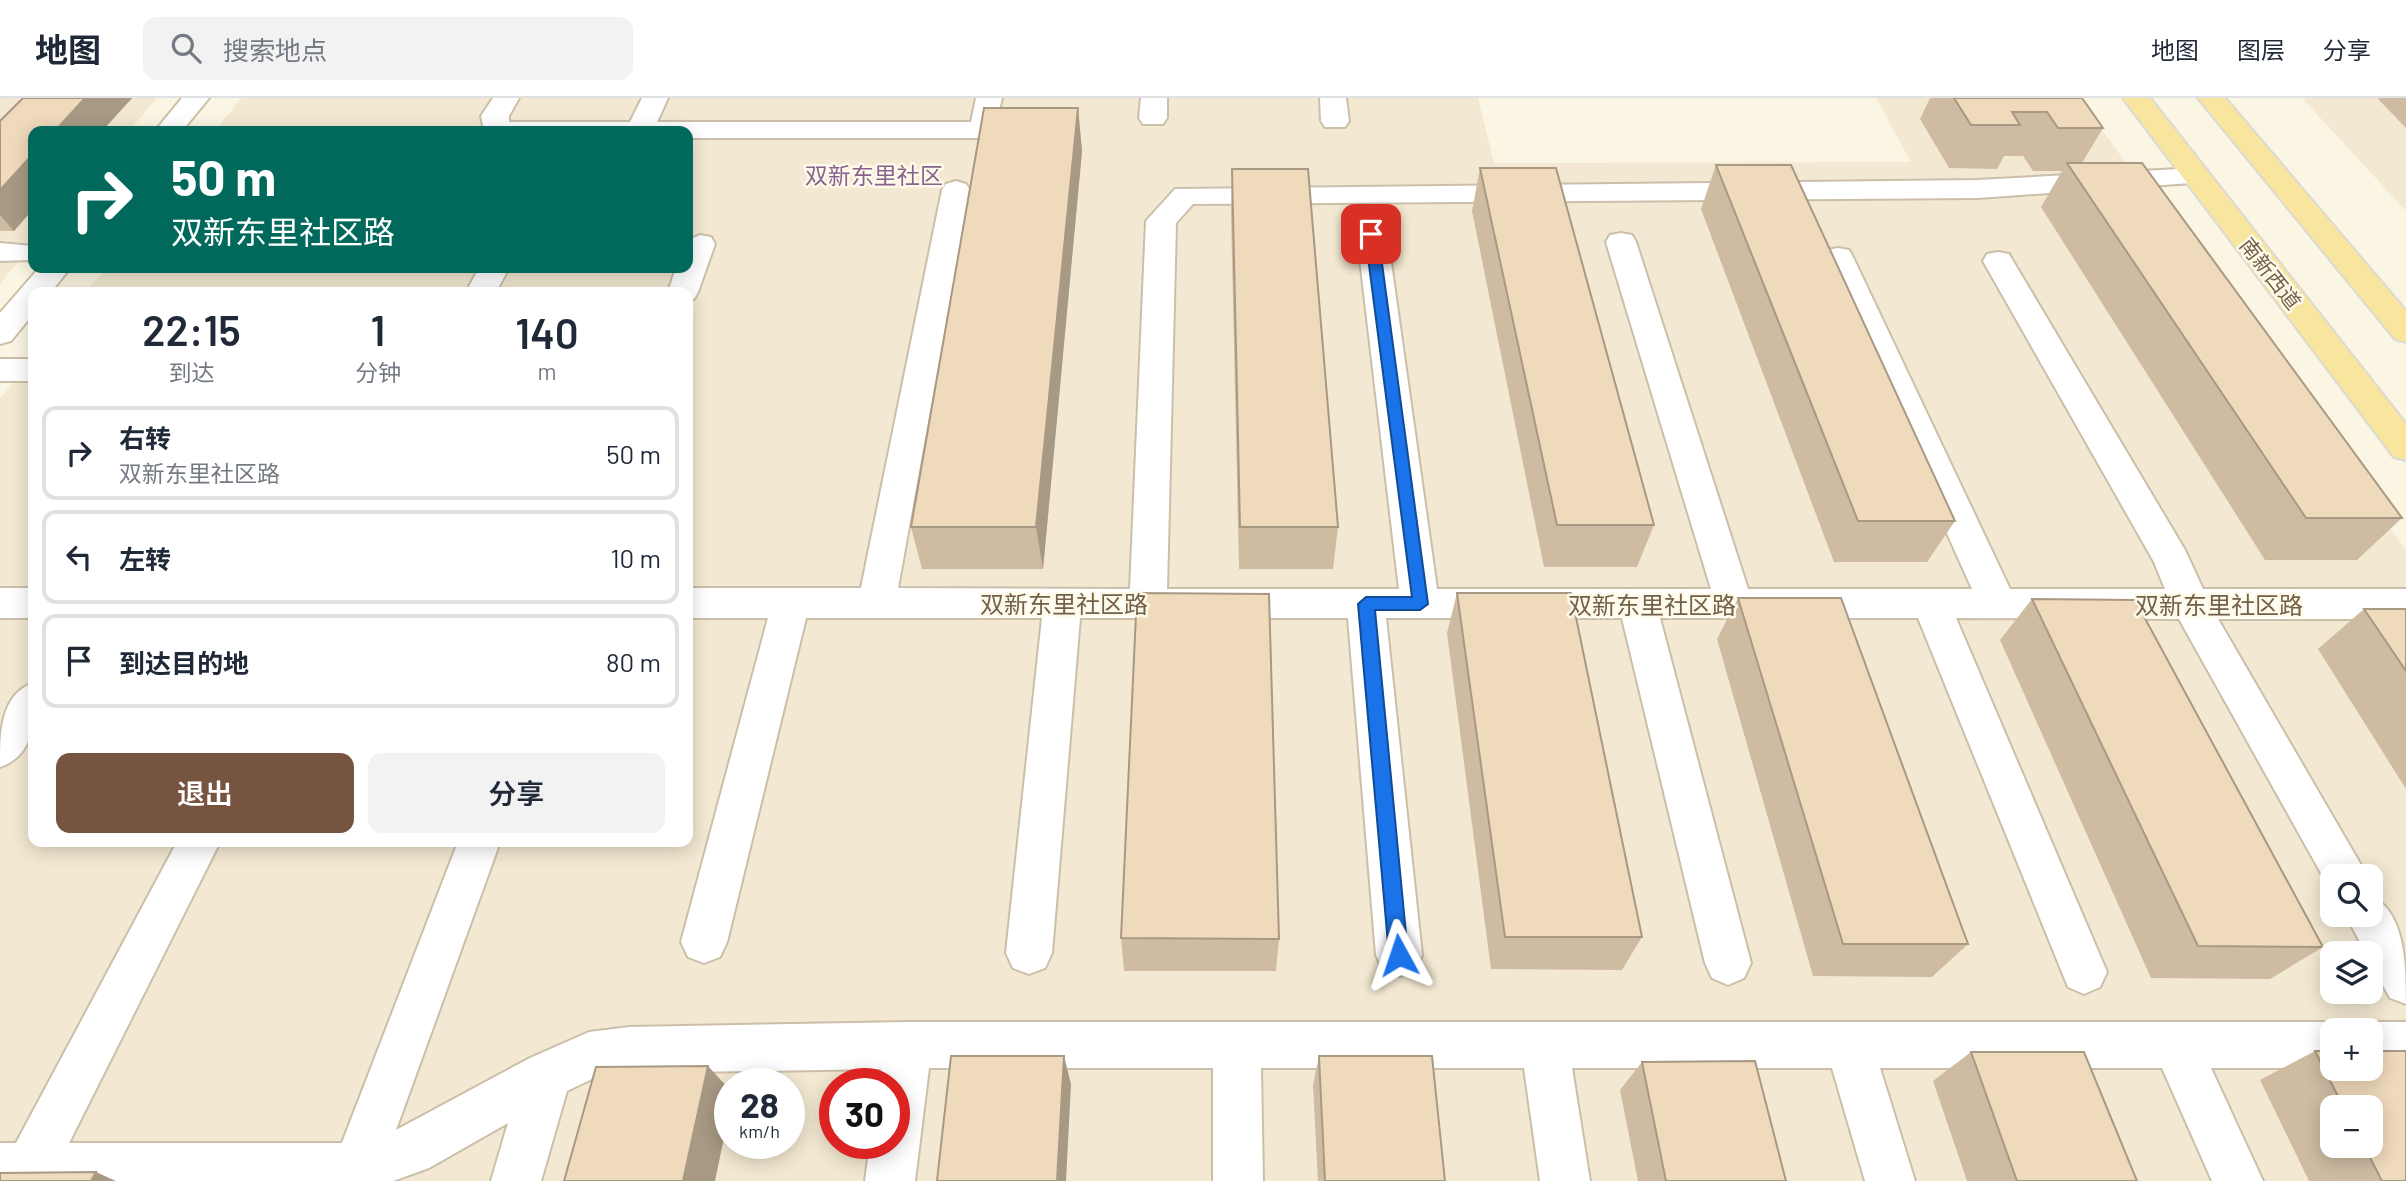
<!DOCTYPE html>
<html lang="zh">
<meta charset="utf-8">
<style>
:root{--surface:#fff;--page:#f2f2f3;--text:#1f2937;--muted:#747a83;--line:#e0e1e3;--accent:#765440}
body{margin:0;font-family:Barlow,"Noto Sans SC",sans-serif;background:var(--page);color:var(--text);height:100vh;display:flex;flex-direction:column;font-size:26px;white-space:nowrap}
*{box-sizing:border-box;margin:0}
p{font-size:23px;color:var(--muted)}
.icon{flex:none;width:38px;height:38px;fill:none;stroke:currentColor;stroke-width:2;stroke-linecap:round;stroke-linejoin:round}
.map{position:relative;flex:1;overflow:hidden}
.sheet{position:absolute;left:28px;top:189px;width:665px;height:560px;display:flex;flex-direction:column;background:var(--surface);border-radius:14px;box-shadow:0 4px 18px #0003}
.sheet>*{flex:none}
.guide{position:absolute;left:28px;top:28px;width:665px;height:147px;border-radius:14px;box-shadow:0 4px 18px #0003;background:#00695c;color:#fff;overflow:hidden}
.fabs{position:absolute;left:2320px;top:766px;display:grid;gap:14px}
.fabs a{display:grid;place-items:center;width:63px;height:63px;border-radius:14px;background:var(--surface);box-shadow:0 4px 18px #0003;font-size:35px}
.speed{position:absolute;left:714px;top:970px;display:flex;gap:14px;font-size:35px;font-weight:700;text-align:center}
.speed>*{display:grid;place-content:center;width:91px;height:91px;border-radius:50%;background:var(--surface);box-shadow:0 4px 18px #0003;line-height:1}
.speed small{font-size:18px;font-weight:400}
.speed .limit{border:10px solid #d22;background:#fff;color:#111}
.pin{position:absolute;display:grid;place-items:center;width:60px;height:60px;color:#fff;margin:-30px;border-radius:14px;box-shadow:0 4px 10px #0006}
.me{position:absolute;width:77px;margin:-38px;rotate:355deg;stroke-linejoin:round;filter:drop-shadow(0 0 5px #0008)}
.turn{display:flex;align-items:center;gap:24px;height:147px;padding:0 28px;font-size:32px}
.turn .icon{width:91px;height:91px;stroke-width:2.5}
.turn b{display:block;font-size:49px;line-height:60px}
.eta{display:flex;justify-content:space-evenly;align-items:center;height:119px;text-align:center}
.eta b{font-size:42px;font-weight:600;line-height:49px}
.cta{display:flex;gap:14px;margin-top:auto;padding:14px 28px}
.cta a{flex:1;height:80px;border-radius:14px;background:var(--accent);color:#fff;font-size:28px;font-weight:600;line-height:80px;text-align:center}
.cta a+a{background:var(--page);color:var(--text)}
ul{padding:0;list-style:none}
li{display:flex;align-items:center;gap:21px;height:94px;margin:0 14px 10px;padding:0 14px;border:4px solid var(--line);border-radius:14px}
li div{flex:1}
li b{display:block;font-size:26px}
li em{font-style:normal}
header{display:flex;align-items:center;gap:42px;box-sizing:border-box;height:98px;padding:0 35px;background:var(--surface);border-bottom:2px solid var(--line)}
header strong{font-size:33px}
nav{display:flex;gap:38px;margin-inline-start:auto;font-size:24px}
.search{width:490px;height:63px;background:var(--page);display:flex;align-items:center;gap:18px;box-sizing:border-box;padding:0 24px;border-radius:14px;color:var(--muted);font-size:26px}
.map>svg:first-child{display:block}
.residential{fill:#f3e9d2;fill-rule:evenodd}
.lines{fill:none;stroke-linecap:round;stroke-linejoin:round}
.street-casing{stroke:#ccbfaa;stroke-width:4}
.secondary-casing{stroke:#cfc0a8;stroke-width:4}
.primary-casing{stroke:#ddd9d4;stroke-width:4}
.street{fill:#fff;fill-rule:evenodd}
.secondary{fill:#fff;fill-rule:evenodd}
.primary{fill:#f8e69e;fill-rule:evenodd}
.wall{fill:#cebba2;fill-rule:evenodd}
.shaded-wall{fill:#a89984}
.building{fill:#f0dabc;stroke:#a89984;stroke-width:2}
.route{fill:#1a73e8;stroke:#114b97;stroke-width:2}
.labels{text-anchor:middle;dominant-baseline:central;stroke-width:5;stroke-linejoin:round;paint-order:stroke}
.far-street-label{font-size:21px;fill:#72604a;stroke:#fefae9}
.far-quarter-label{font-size:23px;fill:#88628f;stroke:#fefae9}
.street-label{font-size:24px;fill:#72604a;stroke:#fefae9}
</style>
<header>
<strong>地图</strong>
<div class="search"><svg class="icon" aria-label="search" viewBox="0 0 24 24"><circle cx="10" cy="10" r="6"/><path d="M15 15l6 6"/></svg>搜索地点</div>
<nav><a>地图</a><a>图层</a><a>分享</a></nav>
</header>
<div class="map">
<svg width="2406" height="1083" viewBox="0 0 2406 1083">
<rect width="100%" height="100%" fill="#fbf6e3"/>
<g class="residential">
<polygon points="0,0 157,0 129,33 33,33 33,146 0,186"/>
<path d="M241,0H1478L1494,65L1911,64L1876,0H2079L2406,452V1083H0V301L33,260V744H688V194H86L106,170H688V33H215ZM2333,779H2371V817H2333ZM2333,856H2371V894H2333ZM2333,933H2371V971H2333ZM730,985H789V1045H730ZM835,985H894V1045H835ZM2333,1010H2371V1048H2333Z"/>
<polygon points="2302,0 2406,0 2406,113"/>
</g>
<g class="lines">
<g class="street-casing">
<g id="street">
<polygon points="493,0 519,0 509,18 509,24 630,24 642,0 668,0 657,24 971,24 976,0 1002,0 993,38 983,40 688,40 688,33 484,33 481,18"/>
<polygon points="1141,0 1167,0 1167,20 1163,26 1143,26 1139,20"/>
<polygon points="1320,0 1346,0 1349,23 1345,29 1325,29 1321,23"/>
<polygon points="2196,70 2206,72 2210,78 2206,84 1978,100 1193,106 1176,125 1167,491 1399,491 1357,136 1362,130 1372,127 1382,130 1387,136 1437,491 1711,491 1606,144 1610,137 1621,135 1632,137 1636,144 1748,491 1972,491 1823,159 1827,152 1838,150 1849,152 1853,159 2010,491 2165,491 2154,464 1983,163 1987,156 1998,154 2009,156 2013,163 2185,452 2203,491 2406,491 2406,521 2218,521 2368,779 2333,779 2331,793 2179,521 1956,520 2107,874 2100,889 2084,896 2068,889 1918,520 1660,520 1751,865 1744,880 1728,887 1712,880 1705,865 1622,520 1386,520 1422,857 1415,872 1399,878 1383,872 1376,857 1348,520 1080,520 1052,855 1045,870 1029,876 1013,870 1006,855 1042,520 806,520 727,844 720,859 704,865 688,859 681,844 768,520 688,520 688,490 861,490 942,92 946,86 956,83 966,86 970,92 898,490 1130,491 1146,123 1175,91 1978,82"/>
<polygon points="700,137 711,139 715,146 698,194 694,201 688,203 688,194 668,194 676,170 688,170 688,142"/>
<polygon points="0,145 33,148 33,162 0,163"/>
<polygon points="479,170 509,170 496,194 466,194"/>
<rect x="0" y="261" width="33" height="22"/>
<rect x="0" y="490" width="33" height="30"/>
<path d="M33,585C33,618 38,656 0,669C0,636 0,597 33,585Z"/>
<polygon points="177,744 220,744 69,1045 342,1045 458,744 500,744 396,1032 530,960 589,934 629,929 908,924 2333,924 2351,933 2333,933 2333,970 2211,970 2263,1083 2212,1083 2162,970 1880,970 1915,1083 1865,1083 1832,970 1572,970 1590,1083 1540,1083 1524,970 1261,970 1263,1083 1213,1083 1213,970 929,970 915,1083 865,1083 870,1045 894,1045 894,985 879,985 881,971 629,975 592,981 567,993 541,1083 491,1083 508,1025 429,1070 393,1083 0,1083 0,1045 16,1045"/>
<path d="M2371,798C2406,814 2406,870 2406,906L2390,900L2371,866V856H2366L2346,817H2371Z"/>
<polygon points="2371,924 2406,924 2406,970 2371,970 2371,933 2353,933"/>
</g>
</g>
<g class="secondary-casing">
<g id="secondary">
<polygon points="182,0 209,0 182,33 155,33"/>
<polygon points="39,170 70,170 51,194 33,194 33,216 11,243 0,246 0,215"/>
</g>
</g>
<g class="primary-casing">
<g id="primary">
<polygon points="2123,0 2150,0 2406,326 2406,362 2394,359"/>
<polygon points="2198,0 2225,0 2406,213 2406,244 2395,241"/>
</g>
</g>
<use href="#street" class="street"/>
<use href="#secondary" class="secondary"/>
<use href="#primary" class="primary"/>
</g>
<g class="wall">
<polygon points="23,0 132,0 102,33 33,33 33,111 14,133 0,133 0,23"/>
<polygon points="1930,0 2082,0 2103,30 2082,65 2402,420 2357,462 2265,462 2041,109 2062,73 2033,73 2023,58 2004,58 1997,71 1949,70 1920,21"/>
<polygon points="2379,0 2406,0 2406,30 2378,1"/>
<polygon points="1078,10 1082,53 1043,471 922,471 911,429"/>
<polygon points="1716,67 1955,423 1927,464 1834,464 1701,111"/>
<polygon points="1480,70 1654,427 1637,469 1544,469 1472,113"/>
<polygon points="1232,71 1338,429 1333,471 1239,471 1231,115"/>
<polygon points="1457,495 1642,839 1622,872 1491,871 1447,535"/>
<polygon points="1738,500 1968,846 1932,879 1813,878 1717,541"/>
<polygon points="2032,501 2323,849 2270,881 2151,880 2000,542"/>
<polygon points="2364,511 2406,511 2406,691 2318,551"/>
<polygon points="1121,840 1279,841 1276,873 1124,873"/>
<path d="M2315,953H2333V971H2371V953H2406V1083H2309L2260,982ZM2333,1010H2371V1048H2333Z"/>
<polygon points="1971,954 2137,1083 1967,1083 1933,983"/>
<polygon points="1319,958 1445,1083 1318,1083 1313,987"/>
<polygon points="1642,964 1786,1083 1638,1083 1620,992"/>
</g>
<g class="shaded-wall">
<polygon points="85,0 132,0 102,33 55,33"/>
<polygon points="1078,10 1082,53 1043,471 1036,429"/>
<polygon points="33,56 33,111 14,133 0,117 0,92"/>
<polygon points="1064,958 1071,986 1066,1083 1057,1083"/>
<polygon points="708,968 730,992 730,1011 715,1083 683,1083"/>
<polygon points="96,1074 116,1083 91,1083"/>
</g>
<g class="building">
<polygon points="23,0 85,0 55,33 33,33 33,56 0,92 0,23"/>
<polygon points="1954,0 2082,0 2103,30 2058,30 2047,14 2012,14 2020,27 1971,27"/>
<polygon points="984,10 1078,10 1036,429 911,429"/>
<polygon points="2067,65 2142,65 2402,420 2306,420"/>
<polygon points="1716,67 1791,67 1955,423 1858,423"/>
<polygon points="1480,70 1556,70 1654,427 1557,427"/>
<polygon points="1232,71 1308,71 1338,429 1240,429"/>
<polygon points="1137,495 1269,496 1279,841 1121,840"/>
<polygon points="1457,495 1571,495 1642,839 1505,839"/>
<polygon points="1738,500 1841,500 1968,846 1843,846"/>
<polygon points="2032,501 2135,502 2323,849 2198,848"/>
<polygon points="2364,511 2406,511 2406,573"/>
<polygon points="2315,953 2333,953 2333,971 2371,971 2371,953 2406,953 2406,1083 2382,1083 2364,1048 2371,1048 2371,1010 2344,1010"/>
<polygon points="1971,954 2084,954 2137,1083 2017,1083"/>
<polygon points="951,958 1064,958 1057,1083 937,1083"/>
<polygon points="1319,958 1432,958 1445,1083 1325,1083"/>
<polygon points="1755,963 1786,1083 1666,1083 1642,964"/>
<polygon points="708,968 683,1083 564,1083 596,969"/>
<polygon points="96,1074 91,1083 0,1083 0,1075"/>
</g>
<polygon class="route" points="1371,133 1378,136 1428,506 1420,512 1375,512 1408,857 1405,864 1399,866 1392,864 1389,857 1358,506 1366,499 1412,499 1365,136"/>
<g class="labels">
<g class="far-street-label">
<text transform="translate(2271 175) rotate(52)">南新西道</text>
</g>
<g class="far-quarter-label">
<text x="874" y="77">双新东里社区</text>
</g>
<g class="street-label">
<text x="1064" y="505">双新东里社区路</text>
<text x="1652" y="506">双新东里社区路</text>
<text x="2219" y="506">双新东里社区路</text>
</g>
</g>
</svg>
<div class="fabs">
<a><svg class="icon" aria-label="search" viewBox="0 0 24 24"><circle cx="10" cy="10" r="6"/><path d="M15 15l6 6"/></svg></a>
<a><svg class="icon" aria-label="layers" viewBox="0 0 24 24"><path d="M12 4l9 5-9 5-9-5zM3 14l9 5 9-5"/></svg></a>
<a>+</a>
<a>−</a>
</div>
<div class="speed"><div>28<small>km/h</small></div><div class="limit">30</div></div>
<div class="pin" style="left:1371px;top:136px;background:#d93025"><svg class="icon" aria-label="arrive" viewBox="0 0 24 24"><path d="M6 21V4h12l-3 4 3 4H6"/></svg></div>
<svg class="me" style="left:1399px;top:857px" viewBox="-20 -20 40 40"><path d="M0-17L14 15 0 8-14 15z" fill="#1a73e8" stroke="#fff" stroke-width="4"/></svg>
<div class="guide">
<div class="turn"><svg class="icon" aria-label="right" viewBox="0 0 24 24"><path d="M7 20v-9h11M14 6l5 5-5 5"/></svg><div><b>50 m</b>双新东里社区路</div></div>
</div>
<section class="sheet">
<div class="eta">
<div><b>22:15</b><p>到达</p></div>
<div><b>1</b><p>分钟</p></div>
<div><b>140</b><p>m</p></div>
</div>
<ul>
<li><svg class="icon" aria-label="right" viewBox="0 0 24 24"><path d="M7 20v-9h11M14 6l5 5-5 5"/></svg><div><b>右转</b><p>双新东里社区路</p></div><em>50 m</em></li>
<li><svg class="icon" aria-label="left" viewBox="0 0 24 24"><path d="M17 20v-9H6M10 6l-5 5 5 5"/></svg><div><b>左转</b></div><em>10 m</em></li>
<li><svg class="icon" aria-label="arrive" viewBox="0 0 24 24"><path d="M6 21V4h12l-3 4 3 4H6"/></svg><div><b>到达目的地</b></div><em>80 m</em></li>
</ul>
<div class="cta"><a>退出</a><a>分享</a></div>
</section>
</div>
